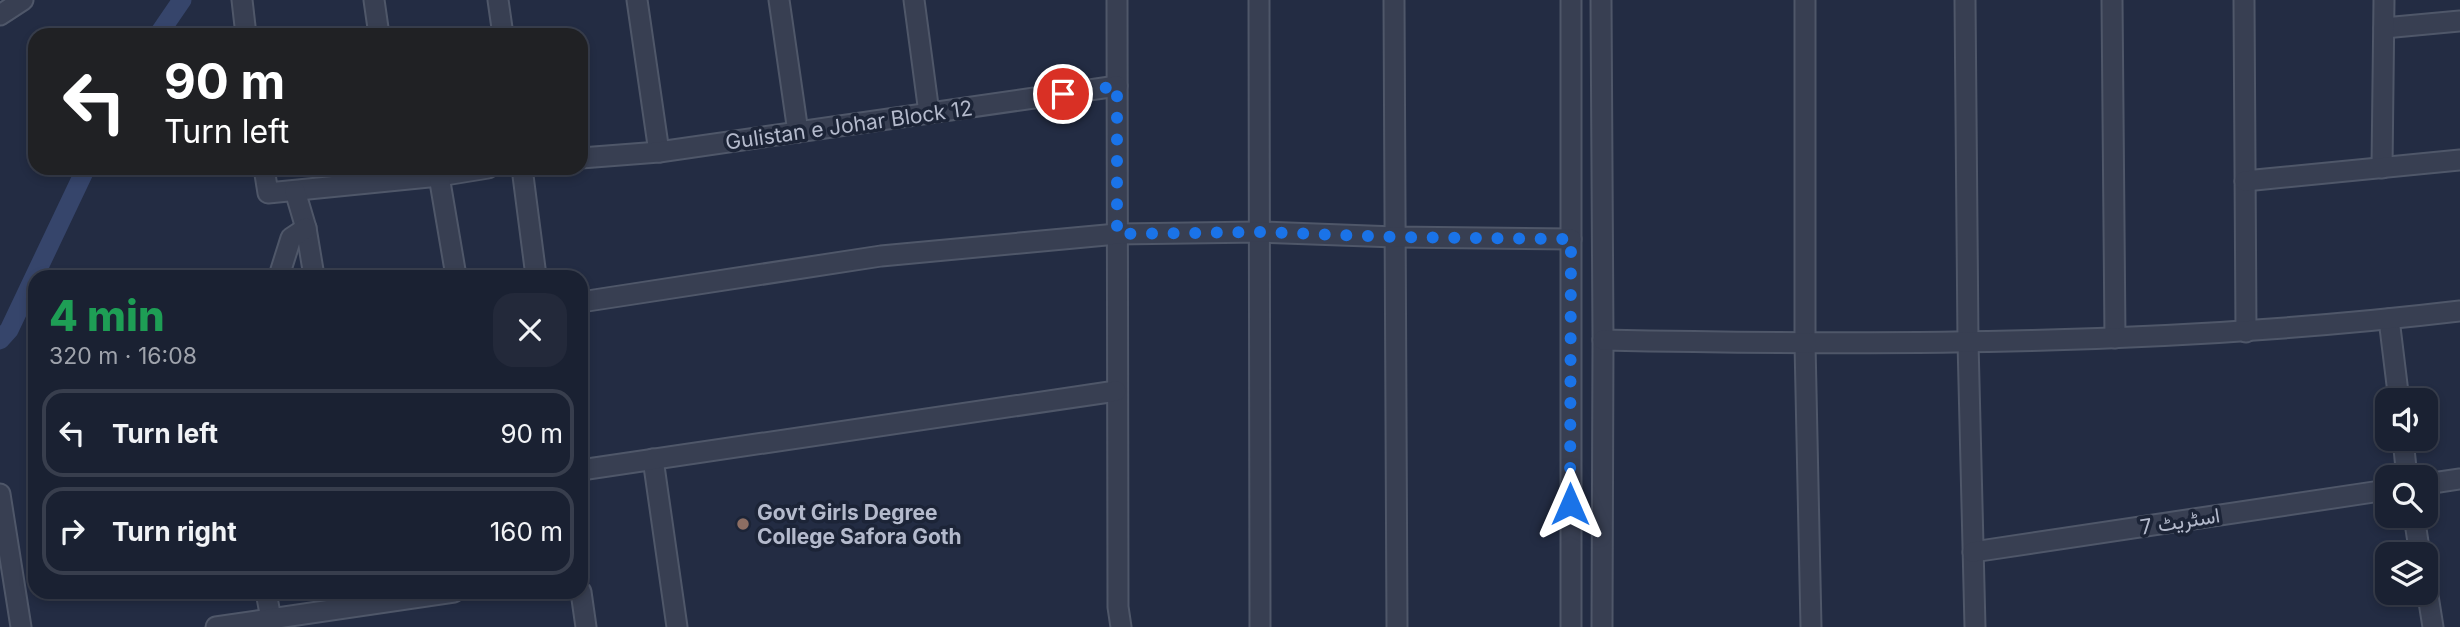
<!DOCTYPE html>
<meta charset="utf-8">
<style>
:root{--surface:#1a2132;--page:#23293a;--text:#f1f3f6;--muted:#9fa3ac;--line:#383e4d}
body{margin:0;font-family:Inter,Vazirmatn,sans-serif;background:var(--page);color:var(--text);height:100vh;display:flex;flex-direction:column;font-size:26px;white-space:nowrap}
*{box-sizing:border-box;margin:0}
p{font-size:23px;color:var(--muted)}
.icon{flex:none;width:38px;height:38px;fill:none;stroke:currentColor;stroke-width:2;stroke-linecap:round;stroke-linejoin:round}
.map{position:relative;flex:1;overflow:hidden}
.drawer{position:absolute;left:28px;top:270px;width:560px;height:329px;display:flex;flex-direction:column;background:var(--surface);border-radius:21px;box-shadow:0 4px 10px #0003,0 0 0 2px var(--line)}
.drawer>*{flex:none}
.top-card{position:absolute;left:28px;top:28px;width:560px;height:147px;border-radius:21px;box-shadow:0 4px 10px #0003,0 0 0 2px var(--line);background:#202124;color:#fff;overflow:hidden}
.controls{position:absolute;left:2375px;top:388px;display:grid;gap:14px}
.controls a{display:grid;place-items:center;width:63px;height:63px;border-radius:14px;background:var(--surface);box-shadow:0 4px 10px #0003,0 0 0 2px var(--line);font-size:35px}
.pin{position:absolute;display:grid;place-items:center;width:60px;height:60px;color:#fff;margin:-30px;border:4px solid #fff;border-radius:50%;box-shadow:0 2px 7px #0007}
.me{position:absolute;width:77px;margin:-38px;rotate:0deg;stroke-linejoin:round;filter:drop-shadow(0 0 5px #0008)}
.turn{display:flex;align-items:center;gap:24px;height:147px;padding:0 21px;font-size:32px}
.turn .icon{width:91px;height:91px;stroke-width:2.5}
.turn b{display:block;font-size:49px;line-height:60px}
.round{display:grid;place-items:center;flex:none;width:74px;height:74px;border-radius:21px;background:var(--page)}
.summary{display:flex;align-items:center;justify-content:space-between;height:119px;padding:0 21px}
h1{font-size:42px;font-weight:800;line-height:52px;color:#1e9e55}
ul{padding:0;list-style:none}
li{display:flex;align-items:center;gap:21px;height:88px;margin:0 14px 10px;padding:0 7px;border:4px solid var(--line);border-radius:21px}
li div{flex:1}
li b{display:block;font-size:26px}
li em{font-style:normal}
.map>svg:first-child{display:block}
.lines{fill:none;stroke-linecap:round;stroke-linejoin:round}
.canal{stroke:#36456b;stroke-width:19}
.minor-casing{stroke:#4f5769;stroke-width:23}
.minor{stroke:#383f52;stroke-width:19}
.route{stroke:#1a73e8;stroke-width:12;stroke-dasharray:0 21.6}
.education-dot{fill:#8d6e63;stroke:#1c2437;stroke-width:2.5}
.labels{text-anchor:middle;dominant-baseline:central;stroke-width:7;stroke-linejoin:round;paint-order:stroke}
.street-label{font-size:21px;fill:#b4bacc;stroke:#1c2437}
.poi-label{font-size:21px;font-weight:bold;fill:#b4bacc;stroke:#1c2437;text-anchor:start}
</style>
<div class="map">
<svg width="2460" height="627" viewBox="0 0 2460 627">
<rect width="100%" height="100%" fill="#232c43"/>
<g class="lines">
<g class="canal">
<polyline points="158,35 182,0"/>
<polyline points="0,340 9,330 86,168"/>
</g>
<g class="minor-casing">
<g id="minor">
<polyline points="242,0 246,35"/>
<polyline points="374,0 379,35"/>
<polyline points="498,0 503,35"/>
<polyline points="637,0 659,152"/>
<polyline points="779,0 798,132"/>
<polyline points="914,0 929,113"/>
<polyline points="1117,0 1118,607 1121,627"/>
<polyline points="1259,0 1260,627"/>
<polyline points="1394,0 1397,627"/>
<polyline points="1571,0 1571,627"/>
<polyline points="1601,0 1603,340 1602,627"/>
<polyline points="1805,0 1805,344 1811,627"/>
<polyline points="1965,0 1968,342 1975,627"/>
<polyline points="2112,0 2115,338"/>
<polyline points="2244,0 2246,332"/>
<polyline points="0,15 23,0"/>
<polyline points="2384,28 2460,21"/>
<polyline points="581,158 659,152 1117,86"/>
<polyline points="264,168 268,193 439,176 488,168"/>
<polyline points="522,168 536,276"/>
<polyline points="2382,168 2384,0"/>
<polyline points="439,176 456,276"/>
<polyline points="2245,181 2460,160"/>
<polyline points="295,191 306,228 314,276"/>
<polyline points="279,276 291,238 306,228"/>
<polyline points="581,302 881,256 1117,234 1260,232 1395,237 1571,239"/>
<polyline points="2389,319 2399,401"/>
<path d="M1603,340C1889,346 2175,345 2460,311"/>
<polyline points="2403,439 2407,478"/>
<polyline points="653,459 677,627"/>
<polyline points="581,470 1116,391"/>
<polyline points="2426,484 2460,479"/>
<polyline points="0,494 21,627"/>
<polyline points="2414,516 2420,555"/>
<polyline points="1973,552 2387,490"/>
<polyline points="2426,583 2433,627"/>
<polyline points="266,592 271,619"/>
<polyline points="581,592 586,627"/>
<polyline points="216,627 454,592"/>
</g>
</g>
<use href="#minor" class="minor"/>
</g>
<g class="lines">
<polyline class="route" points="1063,94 1117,86 1117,234 1260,232 1395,237 1571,239 1570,504"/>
</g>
<circle class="education-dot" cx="743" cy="524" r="7"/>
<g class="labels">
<g class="street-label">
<text transform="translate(849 125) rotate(-8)">Gulistan e Johar Block 12</text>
<text transform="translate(2180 521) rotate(-9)">اسٹریٹ 7</text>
</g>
<g class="poi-label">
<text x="757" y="512">Govt Girls Degree<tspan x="757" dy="24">College Safora Goth</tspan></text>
</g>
</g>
</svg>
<div class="controls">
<a><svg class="icon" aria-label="sound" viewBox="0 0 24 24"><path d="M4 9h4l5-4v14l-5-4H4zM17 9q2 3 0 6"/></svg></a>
<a><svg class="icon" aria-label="search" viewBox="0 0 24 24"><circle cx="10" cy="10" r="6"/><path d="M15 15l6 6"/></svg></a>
<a><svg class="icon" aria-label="layers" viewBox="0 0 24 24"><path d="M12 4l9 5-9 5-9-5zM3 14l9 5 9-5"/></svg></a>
</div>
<div class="pin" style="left:1063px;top:94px;background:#d93025"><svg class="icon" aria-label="arrive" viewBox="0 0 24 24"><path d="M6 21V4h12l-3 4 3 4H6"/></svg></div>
<svg class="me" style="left:1570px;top:504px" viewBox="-20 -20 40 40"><path d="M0-17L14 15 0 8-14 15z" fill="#1a73e8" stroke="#fff" stroke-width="4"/></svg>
<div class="top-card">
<div class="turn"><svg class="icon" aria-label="left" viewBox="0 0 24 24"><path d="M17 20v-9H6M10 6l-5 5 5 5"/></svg><div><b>90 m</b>Turn left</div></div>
</div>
<section class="drawer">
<div class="summary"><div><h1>4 min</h1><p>320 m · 16:08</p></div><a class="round"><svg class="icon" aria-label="close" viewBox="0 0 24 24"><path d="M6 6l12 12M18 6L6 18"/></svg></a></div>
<ul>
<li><svg class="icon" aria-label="left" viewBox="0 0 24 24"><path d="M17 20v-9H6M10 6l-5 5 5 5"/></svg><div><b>Turn left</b></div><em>90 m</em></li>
<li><svg class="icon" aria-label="right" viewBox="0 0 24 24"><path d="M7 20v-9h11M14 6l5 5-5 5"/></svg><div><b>Turn right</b></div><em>160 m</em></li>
</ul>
</section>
</div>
